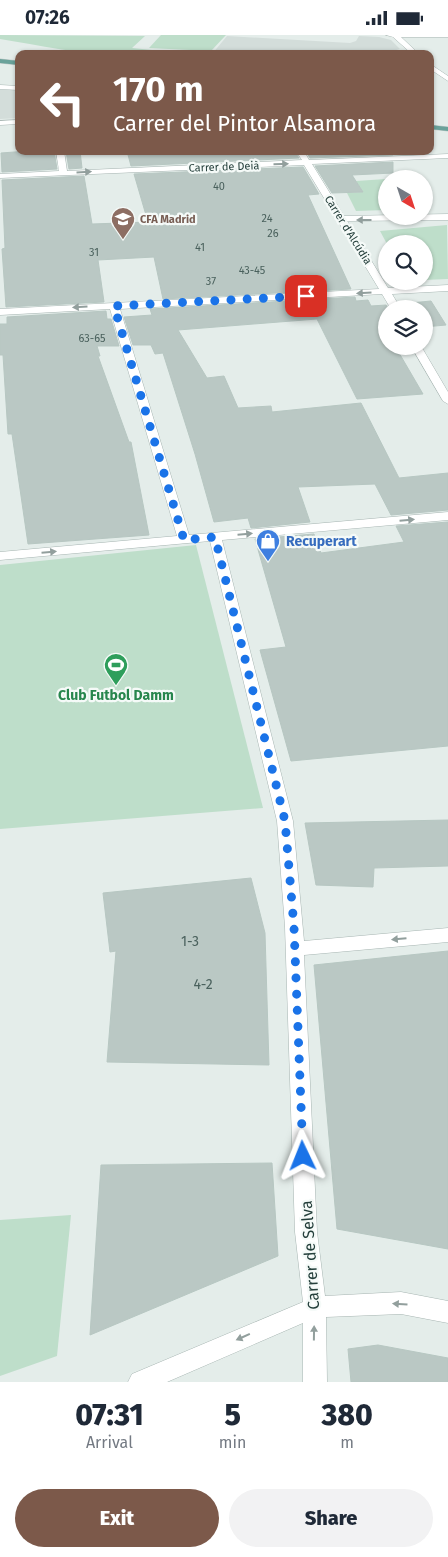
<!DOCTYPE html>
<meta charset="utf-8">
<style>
:root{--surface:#fff;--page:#f2f2f3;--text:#1f2937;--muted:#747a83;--accent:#7c594a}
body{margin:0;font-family:"Fira Sans",sans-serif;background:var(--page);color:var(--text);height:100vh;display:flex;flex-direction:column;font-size:19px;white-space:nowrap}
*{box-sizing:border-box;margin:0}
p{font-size:16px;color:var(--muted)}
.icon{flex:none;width:28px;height:28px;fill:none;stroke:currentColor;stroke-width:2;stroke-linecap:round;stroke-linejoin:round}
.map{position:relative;height:1347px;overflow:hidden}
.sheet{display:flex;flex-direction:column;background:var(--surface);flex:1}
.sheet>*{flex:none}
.hud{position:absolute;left:15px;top:15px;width:419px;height:105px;border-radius:10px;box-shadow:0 1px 4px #0004;background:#7c594a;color:#fff;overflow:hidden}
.needle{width:32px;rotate:141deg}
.tools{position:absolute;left:378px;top:135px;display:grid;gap:10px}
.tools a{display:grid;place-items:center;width:55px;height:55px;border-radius:50%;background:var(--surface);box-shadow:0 1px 4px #0004;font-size:25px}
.pin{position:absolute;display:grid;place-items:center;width:42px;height:42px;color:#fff;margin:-21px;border-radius:10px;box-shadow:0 2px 8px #0006}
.me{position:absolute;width:55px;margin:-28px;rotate:358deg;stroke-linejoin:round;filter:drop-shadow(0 0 4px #0008)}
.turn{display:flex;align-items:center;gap:18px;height:105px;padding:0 15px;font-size:22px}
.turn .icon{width:65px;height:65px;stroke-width:2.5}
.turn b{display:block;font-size:35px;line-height:42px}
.eta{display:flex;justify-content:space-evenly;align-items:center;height:85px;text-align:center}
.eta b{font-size:30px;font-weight:800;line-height:35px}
.action{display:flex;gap:10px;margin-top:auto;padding:10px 15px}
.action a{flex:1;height:58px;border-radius:30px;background:var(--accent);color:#fff;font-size:20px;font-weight:800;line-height:58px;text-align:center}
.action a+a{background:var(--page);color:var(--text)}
.status{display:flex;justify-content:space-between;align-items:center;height:35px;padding:0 25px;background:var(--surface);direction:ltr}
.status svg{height:14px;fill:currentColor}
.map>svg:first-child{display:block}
.built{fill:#d3ddda}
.green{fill:#bedeca}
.building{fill:#bac8c4;stroke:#b7c7c2}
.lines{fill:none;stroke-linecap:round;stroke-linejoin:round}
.minor-casing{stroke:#a7b5b2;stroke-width:1}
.major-casing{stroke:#c2c9c8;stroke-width:1}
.minor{fill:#fff;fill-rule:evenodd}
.major{fill:#6aa29a;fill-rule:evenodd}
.oneway{fill:#929f9d}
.route{stroke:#1a73e8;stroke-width:9;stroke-dasharray:0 16.2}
.labels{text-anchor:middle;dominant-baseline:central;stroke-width:4.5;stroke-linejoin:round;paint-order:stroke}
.far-street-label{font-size:11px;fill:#243f3b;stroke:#f5faf8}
.number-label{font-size:11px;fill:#4a615d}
.far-education-label{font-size:11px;font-weight:bold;fill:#785e54;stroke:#f5faf8;text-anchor:start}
.shop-label{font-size:14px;font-weight:bold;fill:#366cbe;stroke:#f5faf8;text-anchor:start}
.leisure-label{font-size:14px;font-weight:bold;fill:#27864d;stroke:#f5faf8}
.near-number-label{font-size:14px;fill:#4a615d}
.near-street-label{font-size:16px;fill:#243f3b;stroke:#f5faf8}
</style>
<div class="status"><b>07:26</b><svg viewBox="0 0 49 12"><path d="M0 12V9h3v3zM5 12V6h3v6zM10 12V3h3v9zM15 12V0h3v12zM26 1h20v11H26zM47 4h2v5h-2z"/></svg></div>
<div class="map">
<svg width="448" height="1347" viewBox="0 0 448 1347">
<rect width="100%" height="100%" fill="#e4edea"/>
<g class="built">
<polygon points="227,1 350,8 356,6 359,1 379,2 391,5 400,14 381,19 212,19"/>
<polygon points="0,55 19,55 19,83 0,84"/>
</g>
<g class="green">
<path d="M0,0L145,1L132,13L162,16C110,27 52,12 0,4Z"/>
<polygon points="161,0 226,0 211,16 149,13"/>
<polygon points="386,144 386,175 356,176 347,158 363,157 356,146"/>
<polygon points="447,190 448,244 424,245 424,209 387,209 380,196"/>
<polygon points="196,510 263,773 0,794 0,530"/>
<polygon points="71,1180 57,1321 0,1341 0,1185"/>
</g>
<g class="building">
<polygon points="28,116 54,116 57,134 2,137 1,118"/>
<polygon points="66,116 80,116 82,133 69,134"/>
<polygon points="127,116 294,116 299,123 131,131"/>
<polygon points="306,116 393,116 393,120 310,123"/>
<polygon points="393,127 393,138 352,140 363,157 332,158 315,131"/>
<polygon points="303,132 319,159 308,160 351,254 163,264 154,222 98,225 104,267 6,272 2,214 5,213 2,145 84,141 92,189 148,187 134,139"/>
<polygon points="355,262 356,266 368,265 371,271 386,270 389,274 386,274 386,311 395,311 423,359 357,364 317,284 178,295 207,343 224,341 238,373 271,371 272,377 361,368 399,443 448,438 448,475 391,480 375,449 298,452 310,487 251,493 248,483 214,487 195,419 163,318 155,319 151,310 133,310 124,282 152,280 150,274"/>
<polygon points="431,266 446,290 424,292 424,274 403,274 400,269"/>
<polygon points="106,276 107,284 111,284 119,311 97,311 100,321 98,321 129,407 131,407 149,500 28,509 12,399 8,399 3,320 0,320 0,289 7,289 7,282"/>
<polygon points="448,487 448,711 291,726 260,615 286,612 255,504 314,499 321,518 404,507 396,491"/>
<polygon points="448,785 448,831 374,833 373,852 316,850 305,788"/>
<polygon points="251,843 265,898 269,1030 107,1027 116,916 110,917 103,858"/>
<polygon points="448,916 448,1214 337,1194 314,930"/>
<polygon points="272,1128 278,1221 90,1300 101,1130"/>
<polygon points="378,1310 448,1323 448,1347 351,1347 348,1314"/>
</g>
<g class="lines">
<g class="minor-casing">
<g id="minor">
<polygon points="386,0 448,0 448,2 401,2 419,19 412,19 393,2"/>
<polygon points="430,29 448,41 448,46 430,34"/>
<polygon points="0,50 19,51 19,55 0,54"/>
<polygon points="19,85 19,89 0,90 0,86"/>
<polygon points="56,116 64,116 67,136 302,125 296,116 304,116 309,125 448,119 448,123 312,129 344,181 448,179 448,185 347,186 388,253 448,250 448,256 392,259 401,274 391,274 382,259 120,274 189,500 448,477 448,485 222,505 293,786 304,906 448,893 448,907 304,920 317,1197 325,1261 401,1257 448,1266 448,1288 401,1279 326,1282 327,1347 303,1347 303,1288 167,1347 128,1347 132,1339 303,1267 295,1197 285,892 277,786 210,506 0,525 0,517 177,501 110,274 0,280 0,274 379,254 304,130 0,143 0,139 59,136"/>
<polygon points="411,311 421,311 448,357 448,369 443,366"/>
</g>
</g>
<g class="major-casing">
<g id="major">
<polygon points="0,24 19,26 19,30 0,28"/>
<polygon points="430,90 448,92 448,96 430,94"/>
</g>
</g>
<use href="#minor" class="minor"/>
<use href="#major" class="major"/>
</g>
<defs><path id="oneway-solid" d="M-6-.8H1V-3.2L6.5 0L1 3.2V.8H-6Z" transform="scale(1.25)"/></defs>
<g class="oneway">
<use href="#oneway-solid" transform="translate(281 129) rotate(-2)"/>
<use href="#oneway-solid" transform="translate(84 137) rotate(-3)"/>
<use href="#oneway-solid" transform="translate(364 185) rotate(-180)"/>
<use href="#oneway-solid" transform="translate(364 258) rotate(177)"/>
<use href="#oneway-solid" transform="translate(80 272) rotate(177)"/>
<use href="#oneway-solid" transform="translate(407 485) rotate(-5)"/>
<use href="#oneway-solid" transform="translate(245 499) rotate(-5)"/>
<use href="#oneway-solid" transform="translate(49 517) rotate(-5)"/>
<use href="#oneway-solid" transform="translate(399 904) rotate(175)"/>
<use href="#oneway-solid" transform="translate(400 1269) rotate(-176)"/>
<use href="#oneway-solid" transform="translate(314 1298) rotate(-89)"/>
<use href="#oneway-solid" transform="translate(243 1302) rotate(156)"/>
</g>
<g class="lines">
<polyline class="route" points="303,1121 294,892 285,786 215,502 184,505 114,271 306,261"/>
</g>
<defs>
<g id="school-pin" transform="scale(1.25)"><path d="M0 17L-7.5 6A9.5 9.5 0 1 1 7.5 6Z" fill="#8d6e63" stroke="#f5faf8"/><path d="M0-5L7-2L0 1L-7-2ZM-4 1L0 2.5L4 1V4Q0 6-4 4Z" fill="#fff"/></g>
<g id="shop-pin" transform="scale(1.25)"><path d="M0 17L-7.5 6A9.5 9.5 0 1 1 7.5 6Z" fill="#3f7fe0" stroke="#f5faf8"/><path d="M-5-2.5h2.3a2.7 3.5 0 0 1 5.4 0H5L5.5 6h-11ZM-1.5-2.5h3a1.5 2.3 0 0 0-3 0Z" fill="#fff"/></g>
<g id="stadium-pin" transform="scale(1.25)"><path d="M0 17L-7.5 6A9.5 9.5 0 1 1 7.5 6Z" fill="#2e9e5b" stroke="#f5faf8"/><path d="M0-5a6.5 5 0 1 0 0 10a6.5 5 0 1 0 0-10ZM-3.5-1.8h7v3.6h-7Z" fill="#fff"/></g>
</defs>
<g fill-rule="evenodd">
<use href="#school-pin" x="123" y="184"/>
<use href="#shop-pin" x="268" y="506"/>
<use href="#stadium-pin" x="116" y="630"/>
</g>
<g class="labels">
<g class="far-street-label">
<text transform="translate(224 132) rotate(-2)">Carrer de Deià</text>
<text transform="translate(348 195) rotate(58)">Carrer d'Alcúdia</text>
</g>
<g class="number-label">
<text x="219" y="151">40</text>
<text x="267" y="183">24</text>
<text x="273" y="198">26</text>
<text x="200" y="212">41</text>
<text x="94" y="217">31</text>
<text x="252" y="235">43-45</text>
<text x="211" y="246">37</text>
<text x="92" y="303">63-65</text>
</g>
<g class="far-education-label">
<text x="140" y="184">CFA Madrid</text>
</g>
<g class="shop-label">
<text x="286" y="506">Recuperart</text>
</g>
<g class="leisure-label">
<text x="116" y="660">Club Futbol Damm</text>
</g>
<g class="near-number-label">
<text x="190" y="906">1-3</text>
<text x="203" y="949">4-2</text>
</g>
<g class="near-street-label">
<text transform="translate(310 1220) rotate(-94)">Carrer de Selva</text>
</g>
</g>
</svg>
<div class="tools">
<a><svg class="needle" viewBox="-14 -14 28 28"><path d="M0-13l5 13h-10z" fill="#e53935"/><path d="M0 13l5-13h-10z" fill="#747a83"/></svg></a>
<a><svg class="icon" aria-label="search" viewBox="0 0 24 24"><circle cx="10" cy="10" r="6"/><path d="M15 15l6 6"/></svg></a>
<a><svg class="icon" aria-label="layers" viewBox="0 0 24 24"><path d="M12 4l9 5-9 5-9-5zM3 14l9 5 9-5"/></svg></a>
</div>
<div class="pin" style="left:306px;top:261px;background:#d93025"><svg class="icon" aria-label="arrive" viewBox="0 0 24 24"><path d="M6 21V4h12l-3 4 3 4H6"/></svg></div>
<svg class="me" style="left:303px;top:1121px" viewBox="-20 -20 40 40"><path d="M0-17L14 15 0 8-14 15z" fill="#1a73e8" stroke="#fff" stroke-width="4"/></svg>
<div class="hud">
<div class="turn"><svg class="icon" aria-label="left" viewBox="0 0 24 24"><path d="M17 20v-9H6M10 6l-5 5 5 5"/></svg><div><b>170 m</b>Carrer del Pintor Alsamora</div></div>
</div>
</div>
<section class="sheet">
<div class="eta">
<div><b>07:31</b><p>Arrival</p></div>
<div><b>5</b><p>min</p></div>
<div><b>380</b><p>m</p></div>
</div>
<div class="action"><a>Exit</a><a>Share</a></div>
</section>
